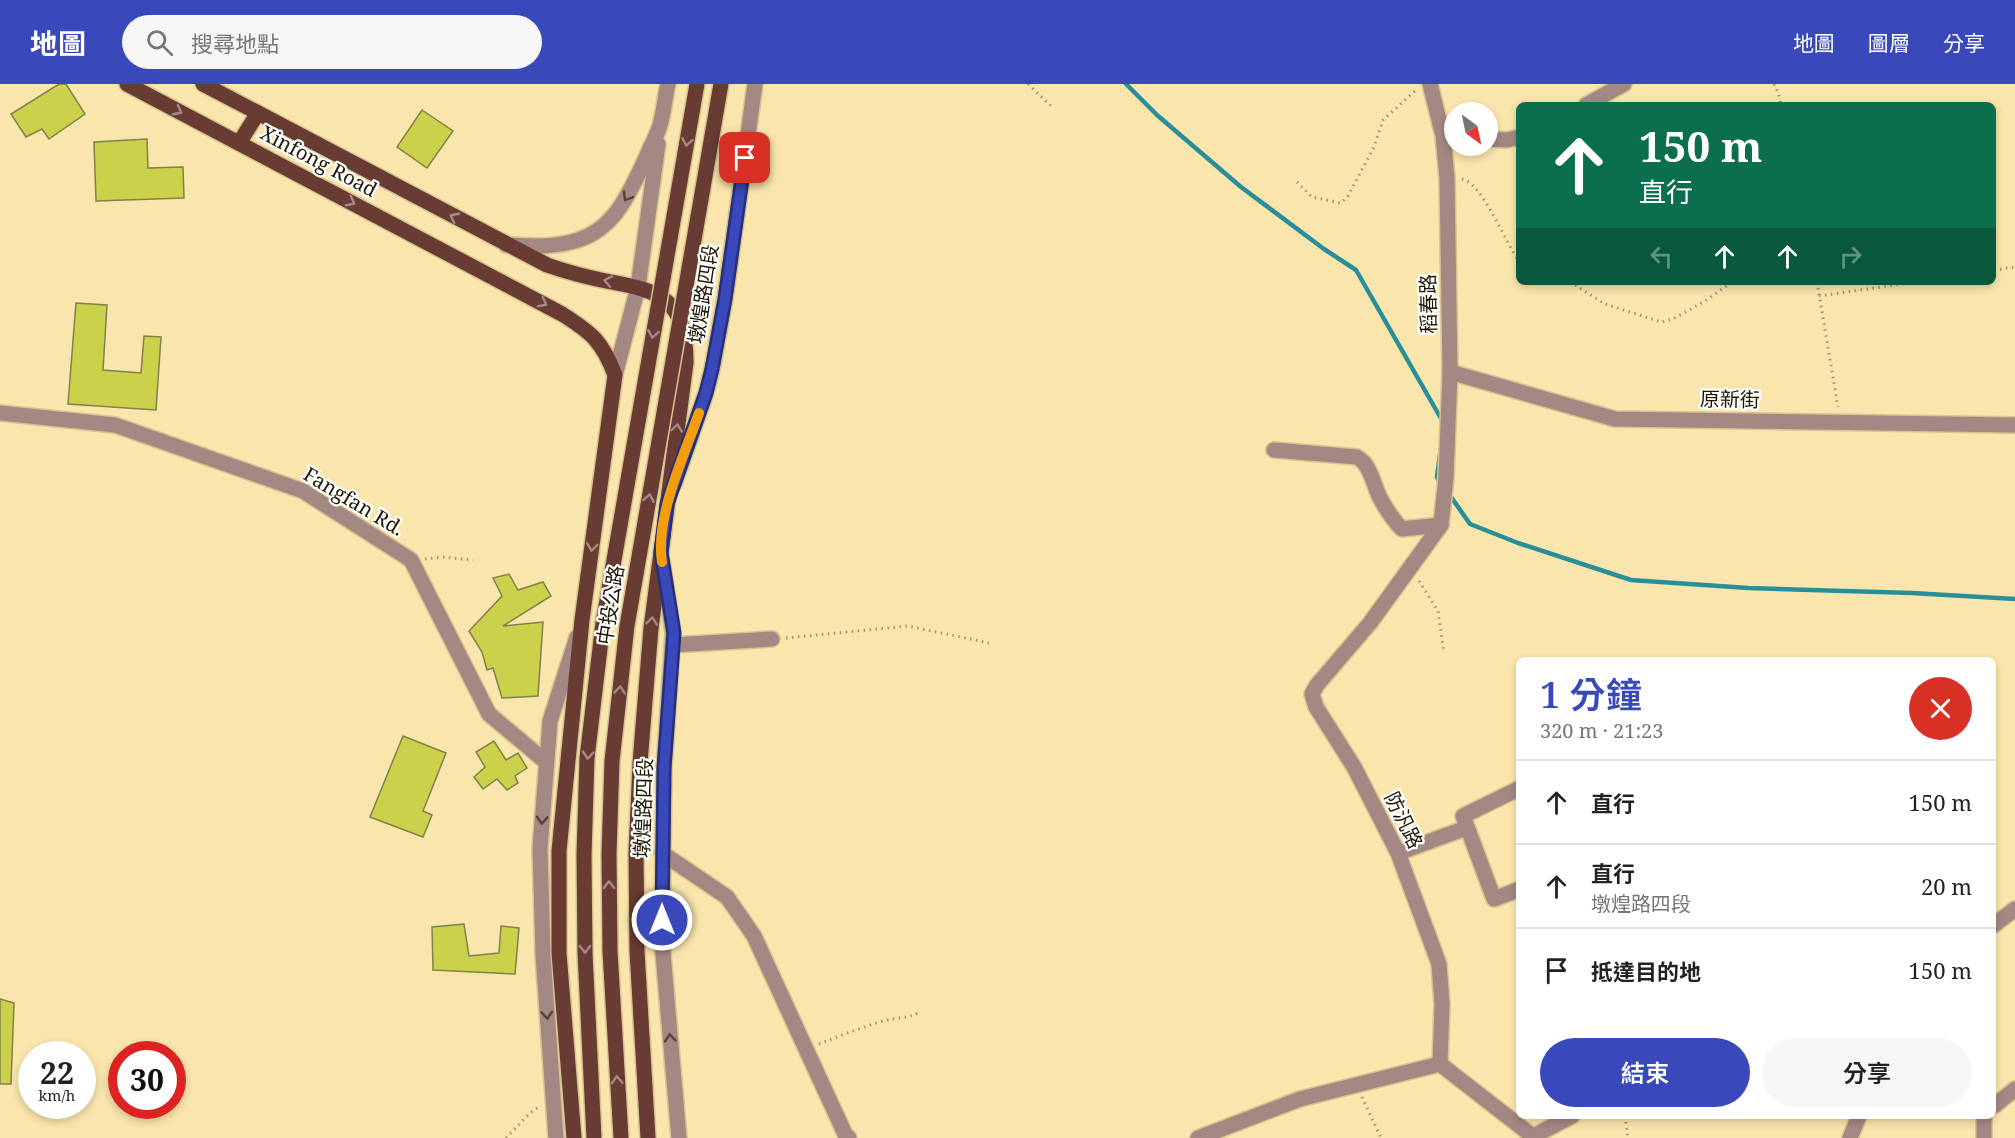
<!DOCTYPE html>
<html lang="zh-TW">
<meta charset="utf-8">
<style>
:root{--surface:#fff;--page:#f6f6f6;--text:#222;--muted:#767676;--line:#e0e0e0;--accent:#3949bc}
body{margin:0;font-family:"Noto Serif","Noto Sans TC",serif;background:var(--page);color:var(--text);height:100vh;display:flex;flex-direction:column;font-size:22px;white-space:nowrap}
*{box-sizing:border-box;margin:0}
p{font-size:20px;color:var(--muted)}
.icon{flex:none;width:33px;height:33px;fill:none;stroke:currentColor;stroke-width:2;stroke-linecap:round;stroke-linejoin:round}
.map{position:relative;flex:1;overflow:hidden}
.drawer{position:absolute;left:1516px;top:573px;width:480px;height:462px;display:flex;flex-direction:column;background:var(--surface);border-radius:9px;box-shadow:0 3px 9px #0003}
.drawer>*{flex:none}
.hud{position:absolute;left:1516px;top:18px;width:480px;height:183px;border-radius:9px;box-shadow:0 3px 9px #0003;background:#0b6e4f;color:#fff;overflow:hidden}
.needle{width:39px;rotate:147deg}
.fabs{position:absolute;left:1444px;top:18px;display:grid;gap:12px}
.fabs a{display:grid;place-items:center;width:54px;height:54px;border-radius:50%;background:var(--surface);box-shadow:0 3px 9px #0003;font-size:30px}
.speed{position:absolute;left:18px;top:957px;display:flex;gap:12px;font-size:30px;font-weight:700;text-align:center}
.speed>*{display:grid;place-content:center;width:78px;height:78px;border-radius:50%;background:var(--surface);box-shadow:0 3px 9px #0003;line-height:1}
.speed small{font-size:15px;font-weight:400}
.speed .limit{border:9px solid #d22;background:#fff;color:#111}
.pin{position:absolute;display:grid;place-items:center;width:51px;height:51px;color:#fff;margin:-26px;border-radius:12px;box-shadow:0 3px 9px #0006}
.me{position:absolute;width:66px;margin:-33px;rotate:0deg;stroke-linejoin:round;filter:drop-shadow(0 0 4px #0008)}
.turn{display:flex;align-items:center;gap:21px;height:126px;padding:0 24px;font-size:27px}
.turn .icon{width:78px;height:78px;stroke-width:2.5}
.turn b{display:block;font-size:42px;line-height:51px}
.lanes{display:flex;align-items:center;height:57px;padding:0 24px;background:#0003;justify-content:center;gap:30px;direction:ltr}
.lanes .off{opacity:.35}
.round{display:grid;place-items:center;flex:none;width:63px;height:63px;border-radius:32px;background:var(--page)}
.summary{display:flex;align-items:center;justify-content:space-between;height:102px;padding:0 24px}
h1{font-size:36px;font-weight:600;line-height:45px;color:var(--accent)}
.action{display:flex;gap:12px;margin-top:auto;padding:12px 24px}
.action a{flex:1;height:69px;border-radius:36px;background:var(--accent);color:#fff;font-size:24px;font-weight:600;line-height:69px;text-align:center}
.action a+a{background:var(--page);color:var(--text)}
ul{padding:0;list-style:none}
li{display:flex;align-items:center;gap:18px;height:84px;padding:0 24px;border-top:2px solid var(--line)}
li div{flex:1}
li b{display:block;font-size:22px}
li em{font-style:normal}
header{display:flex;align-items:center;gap:36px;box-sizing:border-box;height:84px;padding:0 30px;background:var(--accent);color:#fff}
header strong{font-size:28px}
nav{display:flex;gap:33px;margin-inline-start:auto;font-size:21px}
.search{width:420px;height:54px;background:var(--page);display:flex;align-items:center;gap:15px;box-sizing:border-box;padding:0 21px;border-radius:33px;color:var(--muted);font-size:22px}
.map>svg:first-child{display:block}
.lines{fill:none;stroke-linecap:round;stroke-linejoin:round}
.stream{stroke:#288f9a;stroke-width:4.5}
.building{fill:#ccd14c;stroke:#7f824b;stroke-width:1.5}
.minor-casing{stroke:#d7c591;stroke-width:18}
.major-casing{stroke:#d7c591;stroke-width:18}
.path{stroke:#a49569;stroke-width:3;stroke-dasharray:1.5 4.5;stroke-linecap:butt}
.minor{stroke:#a48883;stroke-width:15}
.major{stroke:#683b33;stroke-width:15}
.major-bridge-casing{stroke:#d7c591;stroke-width:18;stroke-linecap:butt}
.major-bridge{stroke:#683b33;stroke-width:15}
.oneway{stroke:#a48985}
.oneway2{stroke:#544436}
.route-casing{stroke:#252f7a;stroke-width:15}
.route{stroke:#3949bc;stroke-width:10}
.slow{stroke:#f59e0b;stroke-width:10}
.labels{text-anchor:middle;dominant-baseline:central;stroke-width:4.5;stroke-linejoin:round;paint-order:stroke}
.street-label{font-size:20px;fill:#1e1702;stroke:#fff}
</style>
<header>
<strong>地圖</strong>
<div class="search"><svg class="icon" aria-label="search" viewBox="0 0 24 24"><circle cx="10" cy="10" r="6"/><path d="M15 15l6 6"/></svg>搜尋地點</div>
<nav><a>地圖</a><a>圖層</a><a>分享</a></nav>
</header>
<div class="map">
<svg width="2015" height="1054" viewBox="0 0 2015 1054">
<rect width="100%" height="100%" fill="#fae6ac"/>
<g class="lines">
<g class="stream">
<polyline points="1126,0 1157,31 1241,103 1324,165 1356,186 1443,338"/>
<polyline points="1440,370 1437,393 1440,399"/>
<polyline points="1449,410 1470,440 1518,459 1631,496 1748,504 1912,509 2015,515"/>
</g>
</g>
<g class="building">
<polygon points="59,0 66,0 85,30 49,55 42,45 26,53 11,30"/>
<polygon points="422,26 453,47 427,84 397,63"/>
<polygon points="147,55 148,84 183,83 184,114 96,117 94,58"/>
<polygon points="76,219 107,221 103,286 141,289 144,252 161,253 156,326 68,320"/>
<polygon points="509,490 518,506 543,498 551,512 503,542 543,538 538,612 502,614 493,584 487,586 482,568 469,547 502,512 493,494"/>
<polygon points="403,652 446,669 423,727 432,731 423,753 370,733"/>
<polygon points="494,657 506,676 518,669 527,684 515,692 518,699 507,706 497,695 483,705 474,693 485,683 476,668"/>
<polygon points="464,840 469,872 499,869 501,842 519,844 515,890 433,886 432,843"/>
<polygon points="0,915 14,919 11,1000 0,1000"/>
</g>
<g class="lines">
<g class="minor-casing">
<g id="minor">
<polyline points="1430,0 1443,52 1447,94 1450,288 1446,393 1441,441 1370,539 1317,601 1312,610 1316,623 1354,683 1398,769 1439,880 1442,920 1440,980 1535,1054"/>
<polyline points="1586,21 1624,0"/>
<polyline points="1488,55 1506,56 1520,53"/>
<path d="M506,161C531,162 554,164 578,156C616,144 630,107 646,74C650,63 657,52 660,41C664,27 665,13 668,0"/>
<polyline points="1450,288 1615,335 2015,341"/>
<polyline points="615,291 638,203 658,60"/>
<polyline points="0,329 115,341 303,407 411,476 489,630 546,678"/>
<path d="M1274,366L1357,373C1371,381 1373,400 1380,414C1386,425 1393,436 1402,445L1441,441"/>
<polyline points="674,400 706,309 712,285 725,215 755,0"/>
<polyline points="662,477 673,549 664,684 662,858 679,1054"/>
<polyline points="673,561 772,555"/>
<polyline points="1520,704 1463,732 1494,815 1520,805"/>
<polyline points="662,769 727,813 754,852 845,1050 849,1054"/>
<polyline points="1398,769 1466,744"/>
<polyline points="1994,841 2015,825"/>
<polyline points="1994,1022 2015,1005"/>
<polyline points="1534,1052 1572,1032"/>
<polyline points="556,1054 543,871 540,764 550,637 577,553"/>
<polyline points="1198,1054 1300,1015 1440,980"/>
<polyline points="1850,1054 1859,1032"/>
<polyline points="1984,1054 1984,1032"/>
</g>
</g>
<g class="major-casing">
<g id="major">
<path d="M127,0L562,230C592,249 602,257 615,291L582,536L559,767V869L574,1054"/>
<path d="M203,0L547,181C567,188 586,193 606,197C662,207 686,215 686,279L651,544L640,679L636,769L637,867L648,1054"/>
<polyline points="239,59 258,29"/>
</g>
</g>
<g class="path">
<polyline points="1028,0 1051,22"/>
<polyline points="1774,0 1778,8 1781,21"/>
<path d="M1462,95C1484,100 1506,162 1520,178"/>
<polyline points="1297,98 1312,113 1341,119 1348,112 1374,63 1383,36 1417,5"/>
<polyline points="1994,186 2015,183"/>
<polyline points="1570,198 1605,220 1661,238 1673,235 1705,217 1732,198"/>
<polyline points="1817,198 1838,323"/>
<polyline points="1819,212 1916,198"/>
<polyline points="425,475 442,473 473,476"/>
<polyline points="1419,497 1438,527 1444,569"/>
<polyline points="786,554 908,542 989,559"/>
<path d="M819,960C840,952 862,943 883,937C897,933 908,935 920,928"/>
<polyline points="1362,1013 1381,1054"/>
<polyline points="1625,1032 1628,1054"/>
<polyline points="506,1054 530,1029 539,1023"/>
</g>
<use href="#minor" class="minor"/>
<use href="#major" class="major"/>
<g class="major-bridge-casing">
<g id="major-bridge">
<polyline points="594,1054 585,869 584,771 587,674 603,539 697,0"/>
<polyline points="621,1054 610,867 609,770 612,677 627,542 721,0"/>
</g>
</g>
<use href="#major-bridge" class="major-bridge"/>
</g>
<defs><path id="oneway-chevron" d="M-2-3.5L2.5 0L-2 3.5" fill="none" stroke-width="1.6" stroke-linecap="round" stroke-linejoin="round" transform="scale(1.5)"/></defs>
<g class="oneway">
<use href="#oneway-chevron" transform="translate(178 27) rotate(28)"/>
<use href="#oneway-chevron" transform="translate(687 58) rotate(100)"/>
<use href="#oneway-chevron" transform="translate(351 118) rotate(28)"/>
<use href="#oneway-chevron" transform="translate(454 133) rotate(-152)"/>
<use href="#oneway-chevron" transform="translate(608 197) rotate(-169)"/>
<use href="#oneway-chevron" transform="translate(543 219) rotate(28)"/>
<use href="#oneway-chevron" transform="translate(653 250) rotate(100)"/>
<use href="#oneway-chevron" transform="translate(677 344) rotate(-82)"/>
<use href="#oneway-chevron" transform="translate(649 414) rotate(-80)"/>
<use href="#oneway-chevron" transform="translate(592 463) rotate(98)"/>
<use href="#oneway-chevron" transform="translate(652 537) rotate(-83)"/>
<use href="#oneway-chevron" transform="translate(620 606) rotate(-84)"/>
<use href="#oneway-chevron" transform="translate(588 671) rotate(95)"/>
<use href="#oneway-chevron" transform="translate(609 801) rotate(-91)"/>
<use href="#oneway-chevron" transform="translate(585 865) rotate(89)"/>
<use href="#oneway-chevron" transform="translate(617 996) rotate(-93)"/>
</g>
<g class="oneway2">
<use href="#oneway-chevron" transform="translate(627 113) rotate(120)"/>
<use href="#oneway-chevron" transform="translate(542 736) rotate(94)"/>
<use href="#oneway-chevron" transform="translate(547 931) rotate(86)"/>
<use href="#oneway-chevron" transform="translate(670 954) rotate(-95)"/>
</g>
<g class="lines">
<g class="route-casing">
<polyline id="route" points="662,836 664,684 674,549 661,468 667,420 706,309 712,285 725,215 745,74"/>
</g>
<use href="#route" class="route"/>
<path class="slow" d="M662,478C655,433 684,372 699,329"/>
</g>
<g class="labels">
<g class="street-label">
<text transform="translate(319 77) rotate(28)">Xinfong Road</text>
<text transform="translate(703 210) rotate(-81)">墩煌路四段</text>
<text transform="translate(1428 220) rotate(-91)">稻春路</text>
<text transform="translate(1730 315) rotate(1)">原新街</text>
<text transform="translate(354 417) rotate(31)">Fangfan Rd.</text>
<text transform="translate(610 521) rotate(-81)">中投公路</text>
<text transform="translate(643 724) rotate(-88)">墩煌路四段</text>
<text transform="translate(1404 736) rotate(64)">防汎路</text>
</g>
</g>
</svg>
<div class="fabs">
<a><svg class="needle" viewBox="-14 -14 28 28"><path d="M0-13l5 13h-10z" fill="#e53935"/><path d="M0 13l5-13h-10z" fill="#767676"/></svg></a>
</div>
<div class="speed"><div>22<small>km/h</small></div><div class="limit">30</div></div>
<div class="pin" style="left:745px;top:74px;background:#d93025"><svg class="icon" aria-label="arrive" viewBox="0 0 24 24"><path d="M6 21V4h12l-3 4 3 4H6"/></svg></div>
<svg class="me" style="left:662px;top:836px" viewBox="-20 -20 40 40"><circle r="17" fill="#3949bc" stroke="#fff" stroke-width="3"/><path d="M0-11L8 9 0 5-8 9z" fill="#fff"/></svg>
<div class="hud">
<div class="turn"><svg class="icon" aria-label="ahead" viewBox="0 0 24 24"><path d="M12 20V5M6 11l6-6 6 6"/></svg><div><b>150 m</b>直行</div></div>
<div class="lanes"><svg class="icon off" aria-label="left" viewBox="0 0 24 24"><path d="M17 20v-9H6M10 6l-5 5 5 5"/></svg><svg class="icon" aria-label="ahead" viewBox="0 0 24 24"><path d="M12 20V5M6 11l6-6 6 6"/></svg><svg class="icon" aria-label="ahead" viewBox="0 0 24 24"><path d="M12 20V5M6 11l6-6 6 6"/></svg><svg class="icon off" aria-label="right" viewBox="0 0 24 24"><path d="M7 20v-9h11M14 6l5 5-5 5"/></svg></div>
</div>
<section class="drawer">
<div class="summary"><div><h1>1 分鐘</h1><p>320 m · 21:23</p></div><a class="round" style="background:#d93025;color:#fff"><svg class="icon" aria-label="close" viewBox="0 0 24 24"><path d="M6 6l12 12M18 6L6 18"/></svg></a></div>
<ul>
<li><svg class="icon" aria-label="ahead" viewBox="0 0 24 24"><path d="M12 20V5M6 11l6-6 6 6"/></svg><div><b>直行</b></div><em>150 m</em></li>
<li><svg class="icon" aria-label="ahead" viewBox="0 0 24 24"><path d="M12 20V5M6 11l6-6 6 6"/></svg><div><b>直行</b><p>墩煌路四段</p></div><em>20 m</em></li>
<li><svg class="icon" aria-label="arrive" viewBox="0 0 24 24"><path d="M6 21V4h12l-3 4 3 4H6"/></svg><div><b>抵達目的地</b></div><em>150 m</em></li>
</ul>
<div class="action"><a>結束</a><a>分享</a></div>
</section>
</div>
